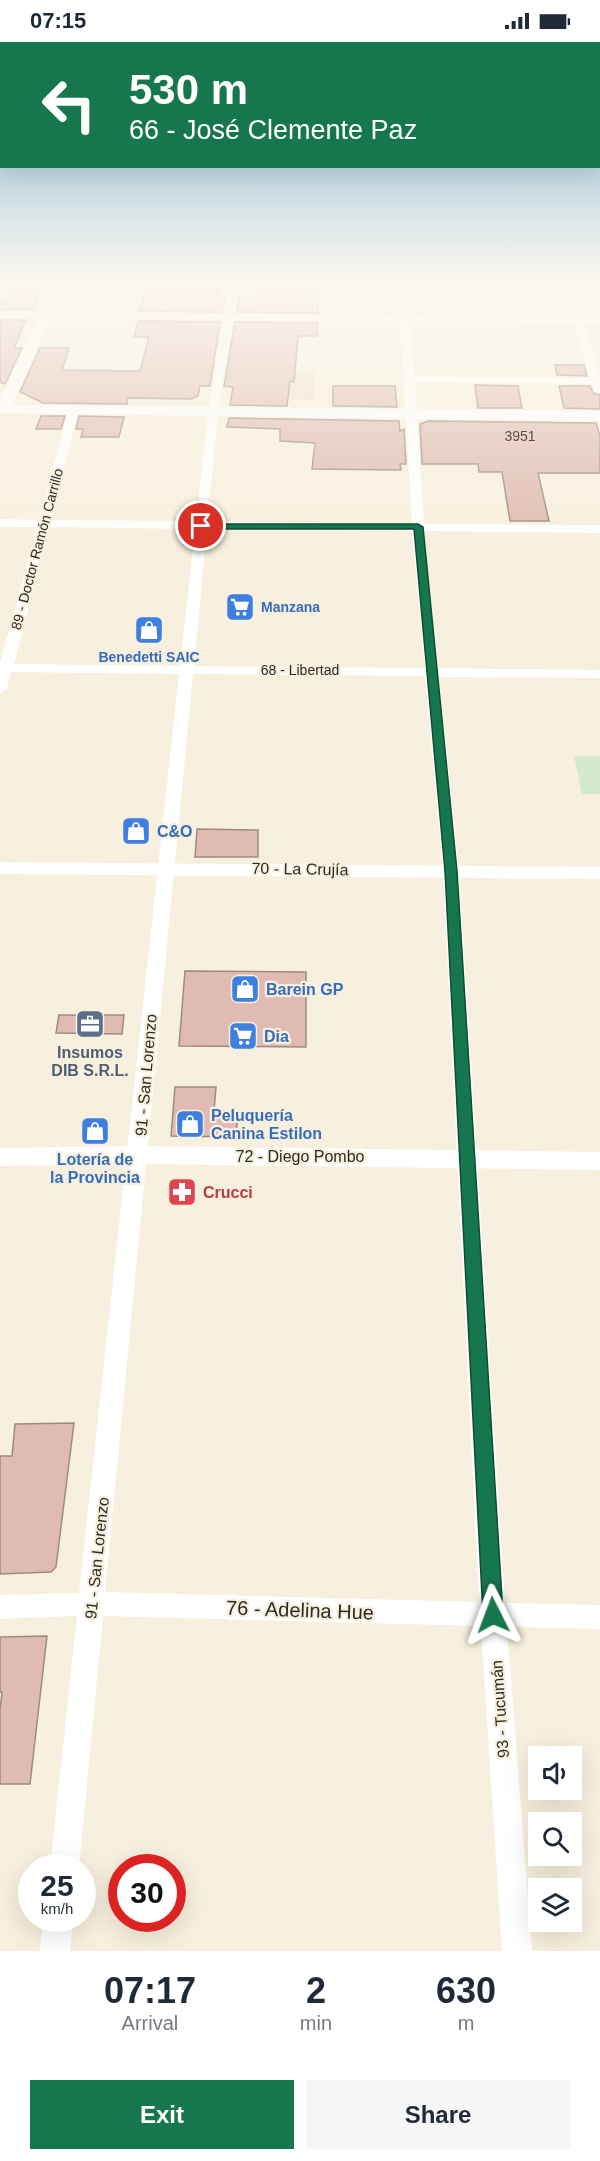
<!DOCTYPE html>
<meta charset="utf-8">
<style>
:root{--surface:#fff;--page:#f6f6f7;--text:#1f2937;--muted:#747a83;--accent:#16774e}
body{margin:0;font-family:Helvetica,sans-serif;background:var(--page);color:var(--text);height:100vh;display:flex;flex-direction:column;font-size:22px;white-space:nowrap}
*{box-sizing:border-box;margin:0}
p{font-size:20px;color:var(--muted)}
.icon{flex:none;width:33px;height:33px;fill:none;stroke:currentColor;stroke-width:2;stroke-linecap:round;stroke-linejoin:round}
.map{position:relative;height:1909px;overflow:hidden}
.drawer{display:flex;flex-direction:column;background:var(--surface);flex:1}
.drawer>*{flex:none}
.banner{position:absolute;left:0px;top:0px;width:600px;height:126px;box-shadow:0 6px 24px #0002;background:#16774e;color:#fff;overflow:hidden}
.controls{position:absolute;left:528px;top:1704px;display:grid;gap:12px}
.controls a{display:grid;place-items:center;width:54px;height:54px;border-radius:0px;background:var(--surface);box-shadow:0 6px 24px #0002;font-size:30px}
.speed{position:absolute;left:18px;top:1812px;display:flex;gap:12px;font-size:30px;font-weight:700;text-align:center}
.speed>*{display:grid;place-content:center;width:78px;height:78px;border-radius:50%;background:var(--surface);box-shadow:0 6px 24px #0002;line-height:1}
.speed small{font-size:15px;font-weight:400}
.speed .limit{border:9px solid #d22;background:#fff;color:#111}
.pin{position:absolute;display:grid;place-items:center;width:51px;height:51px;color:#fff;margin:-26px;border:3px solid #fff;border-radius:50%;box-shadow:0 2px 6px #0007}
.me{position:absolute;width:66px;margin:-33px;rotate:357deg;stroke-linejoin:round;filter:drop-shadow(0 0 4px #0008)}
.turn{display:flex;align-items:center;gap:21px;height:126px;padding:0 30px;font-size:27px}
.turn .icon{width:78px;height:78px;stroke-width:2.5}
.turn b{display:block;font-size:42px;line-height:51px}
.eta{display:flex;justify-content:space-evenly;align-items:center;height:102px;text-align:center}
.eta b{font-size:36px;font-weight:800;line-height:42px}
.primary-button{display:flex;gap:12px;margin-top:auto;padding:12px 30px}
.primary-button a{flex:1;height:69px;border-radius:0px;background:var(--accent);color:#fff;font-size:24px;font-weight:800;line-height:69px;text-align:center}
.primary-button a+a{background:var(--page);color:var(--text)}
.status{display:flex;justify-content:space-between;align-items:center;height:42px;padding:0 30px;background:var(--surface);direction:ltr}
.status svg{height:16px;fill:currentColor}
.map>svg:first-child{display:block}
.built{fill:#eee3cc}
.green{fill:#d4e9ce}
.building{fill:#dfbbb1;stroke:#9d8a85;stroke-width:1.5}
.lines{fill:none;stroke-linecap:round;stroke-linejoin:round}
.minor{fill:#fff;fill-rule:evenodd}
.tertiary{fill:#fff;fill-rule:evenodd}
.secondary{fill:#fff;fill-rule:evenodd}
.route{fill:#16774e;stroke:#0e4d33;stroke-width:1.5}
.labels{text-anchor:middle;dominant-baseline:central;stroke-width:4.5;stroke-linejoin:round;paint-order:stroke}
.number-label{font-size:14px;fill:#5a4f48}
.far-street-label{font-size:14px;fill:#2e2b25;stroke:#f8f0de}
.far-shop-label{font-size:14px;font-weight:bold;fill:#366cbe;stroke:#f8f0de;text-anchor:start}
.shop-label{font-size:16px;font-weight:bold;fill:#366cbe;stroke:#f8f0de;text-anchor:start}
.street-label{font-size:16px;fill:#2e2b25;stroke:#f8f0de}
.service-label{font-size:16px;font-weight:bold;fill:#4e5e75;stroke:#f8f0de}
.health-label{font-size:16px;font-weight:bold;fill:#be3a42;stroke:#f8f0de;text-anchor:start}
.near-street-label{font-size:20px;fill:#2e2b25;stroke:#f8f0de}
</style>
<div class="status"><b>07:15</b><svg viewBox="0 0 49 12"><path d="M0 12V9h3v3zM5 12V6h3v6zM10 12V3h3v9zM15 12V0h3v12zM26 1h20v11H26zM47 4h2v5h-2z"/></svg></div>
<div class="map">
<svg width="600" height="1909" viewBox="0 0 600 1909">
<rect width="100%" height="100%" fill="#f8f0de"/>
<polygon class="built" points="279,329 315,330 314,358 231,357 233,345"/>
<polygon class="green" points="574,714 600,714 600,752 582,752"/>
<g class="building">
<polygon points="15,241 44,241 33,267 0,268 0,260 5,260"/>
<polygon points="187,241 220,241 217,254 225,254 222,270 140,269 145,248 185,248"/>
<polygon points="256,249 319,249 318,271 237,270 239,254 256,254"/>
<polygon points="0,278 26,278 14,306 22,306 5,342 0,340"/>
<polygon points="138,279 220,280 210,344 200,344 198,354 191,357 128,356 127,362 43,361 20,350 40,306 69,306 62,328 140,329 149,295 134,295"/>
<polygon points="235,280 317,281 317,294 298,294 294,340 290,339 287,364 230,363 233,345 224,344"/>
<polygon points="555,323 584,323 587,334 557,333"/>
<polygon points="475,343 518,344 522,366 478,366"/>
<polygon points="333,344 395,344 397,365 333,364"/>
<polygon points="559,344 590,344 593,351 600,353 600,367 564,366"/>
<polygon points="41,374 65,374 61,387 36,387"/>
<polygon points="79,374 124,375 119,395 81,395 83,387 76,387"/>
<polygon points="229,376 399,379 400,389 404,387 406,422 400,422 401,428 312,427 315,401 280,399 280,387 227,385"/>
<polygon points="428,379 596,381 600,394 600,431 538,431 549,479 510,479 502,430 479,430 478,422 422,422 420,382"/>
<polygon points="197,787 258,788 258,815 195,815"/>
<polygon points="185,929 306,930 306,1005 179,1004"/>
<polygon points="59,973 124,973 122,992 56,991"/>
<polygon points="175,1045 216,1045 214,1069 238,1070 236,1095 171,1094"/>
<polygon points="74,1381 56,1525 51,1530 0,1532 0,1414 12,1414 15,1382"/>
<polygon points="47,1594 30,1742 0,1742 0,1668 2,1650 0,1650 0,1595"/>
</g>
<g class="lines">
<g class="minor">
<path d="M230,241H238L234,272L400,274L398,241H406L409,274L572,275L563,241H571L582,275H600V281H584L600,334V351L595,350L592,342L415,340L424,482L600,483V491L424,489L438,626L600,628V636L439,635L459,829L505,1561L600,1563V1587L507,1585L532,1909H502L481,1584L103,1574L79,1826H50L77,1574L0,1577V1553L79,1551L179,632L11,630L7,647L0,651V621L37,485H0V477L39,478L69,367L74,364L79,367L51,478L196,479L209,363L223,278L0,276V270L224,272ZM233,278L400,279L412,482L207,479L219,363ZM410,279L574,281L590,336L415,334ZM49,485L195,487L180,624L14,622ZM207,487L412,489L425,626L194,624ZM193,632L425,634L443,829L479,1560L105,1550Z"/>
<polygon points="43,1876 73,1876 70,1909 40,1909"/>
</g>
<g class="tertiary">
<polygon points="54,241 66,241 10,367 8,370 0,370 0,359"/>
<polygon points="0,820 600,825 600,837 0,832"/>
<polygon points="138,1104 600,1110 600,1128 138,1122 0,1124 0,1106"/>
</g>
<polygon class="secondary" points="0,363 600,369 600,379 0,371"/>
</g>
<linearGradient id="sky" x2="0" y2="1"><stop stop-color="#7fb0d0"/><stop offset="0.47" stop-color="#fcf8f0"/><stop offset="1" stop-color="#fcf8f0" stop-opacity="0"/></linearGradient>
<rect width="600" height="508" fill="url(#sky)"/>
<polygon class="route" points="198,482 418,482 423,485 457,829 503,1573 500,1580 493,1582 486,1580 483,1573 445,829 414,487 201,487 197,484"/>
<defs>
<g id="supermarket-square" transform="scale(1.5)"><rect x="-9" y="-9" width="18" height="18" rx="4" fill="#3f7fe0" stroke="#f8f0de"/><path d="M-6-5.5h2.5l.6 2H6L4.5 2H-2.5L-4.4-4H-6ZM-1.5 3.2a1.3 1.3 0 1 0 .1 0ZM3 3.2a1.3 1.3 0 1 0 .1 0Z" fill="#fff"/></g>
<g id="shop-square" transform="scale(1.5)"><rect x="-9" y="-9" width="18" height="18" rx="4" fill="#3f7fe0" stroke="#f8f0de"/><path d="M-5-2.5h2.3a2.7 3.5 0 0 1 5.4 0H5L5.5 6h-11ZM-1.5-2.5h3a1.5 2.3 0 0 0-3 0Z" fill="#fff"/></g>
<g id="office-square" transform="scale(1.5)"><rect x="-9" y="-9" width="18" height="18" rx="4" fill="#5c6f8a" stroke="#f8f0de"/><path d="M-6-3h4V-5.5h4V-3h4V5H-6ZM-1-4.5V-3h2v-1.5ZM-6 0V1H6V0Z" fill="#fff"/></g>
<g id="pharmacy-square" transform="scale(1.5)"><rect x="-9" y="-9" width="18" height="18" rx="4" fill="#e0444e" stroke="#f8f0de"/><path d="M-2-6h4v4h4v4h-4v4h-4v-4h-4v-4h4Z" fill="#fff"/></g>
</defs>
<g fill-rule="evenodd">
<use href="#supermarket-square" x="240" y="565"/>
<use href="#shop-square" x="149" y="588"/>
<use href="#shop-square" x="136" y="789"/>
<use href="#shop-square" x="245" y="947"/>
<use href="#office-square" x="90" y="982"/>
<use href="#supermarket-square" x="243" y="994"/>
<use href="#shop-square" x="190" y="1082"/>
<use href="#shop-square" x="95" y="1089"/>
<use href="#pharmacy-square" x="182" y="1150"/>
</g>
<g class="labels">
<g class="number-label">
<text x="520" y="394">3951</text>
</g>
<g class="far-street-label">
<text transform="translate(37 507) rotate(-75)">89 - Doctor Ramón Carrillo</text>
<text x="300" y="628">68 - Libertad</text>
</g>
<g class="far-shop-label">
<text x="261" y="565">Manzana</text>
<text x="149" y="615" text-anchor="middle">Benedetti SAIC</text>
</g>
<g class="shop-label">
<text x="157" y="789">C&amp;O</text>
<text x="266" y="947">Barein GP</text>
<text x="264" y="994">Dia</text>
<text x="211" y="1073">Peluquería<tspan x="211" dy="18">Canina Estilon</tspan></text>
<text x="95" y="1117" text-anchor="middle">Lotería de<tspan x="95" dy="18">la Provincia</tspan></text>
</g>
<g class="street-label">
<text transform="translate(300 827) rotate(1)">70 - La Crujía</text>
<text transform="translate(146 1033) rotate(-85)">91 - San Lorenzo</text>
<text x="300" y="1114">72 - Diego Pombo</text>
<text transform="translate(97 1516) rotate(-84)">91 - San Lorenzo</text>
<text transform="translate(500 1667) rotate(-94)">93 - Tucumán</text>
</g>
<g class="service-label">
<text x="90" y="1010">Insumos<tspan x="90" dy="18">DIB S.R.L.</tspan></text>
</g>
<g class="health-label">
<text x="203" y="1150">Crucci</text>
</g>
<g class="near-street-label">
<text transform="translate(300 1568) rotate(2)">76 - Adelina Hue</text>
</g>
</g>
</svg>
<div class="controls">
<a><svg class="icon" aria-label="sound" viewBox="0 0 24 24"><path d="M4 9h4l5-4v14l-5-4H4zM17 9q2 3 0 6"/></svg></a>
<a><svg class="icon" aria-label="search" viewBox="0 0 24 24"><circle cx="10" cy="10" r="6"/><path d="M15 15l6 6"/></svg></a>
<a><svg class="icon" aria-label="layers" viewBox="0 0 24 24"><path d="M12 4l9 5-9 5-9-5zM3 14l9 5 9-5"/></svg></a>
</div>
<div class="speed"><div>25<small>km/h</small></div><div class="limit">30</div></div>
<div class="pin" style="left:201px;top:484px;background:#d93025"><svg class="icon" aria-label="arrive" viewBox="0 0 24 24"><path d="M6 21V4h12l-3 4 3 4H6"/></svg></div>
<svg class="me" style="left:493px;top:1573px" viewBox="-20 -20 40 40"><path d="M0-17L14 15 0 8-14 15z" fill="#16774e" stroke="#fff" stroke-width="4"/></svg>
<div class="banner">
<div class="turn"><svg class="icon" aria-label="left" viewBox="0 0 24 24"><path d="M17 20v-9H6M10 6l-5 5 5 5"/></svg><div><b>530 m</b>66 - José Clemente Paz</div></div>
</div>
</div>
<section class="drawer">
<div class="eta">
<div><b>07:17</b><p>Arrival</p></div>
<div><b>2</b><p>min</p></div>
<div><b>630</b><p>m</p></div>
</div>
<div class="primary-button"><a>Exit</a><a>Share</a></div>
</section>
